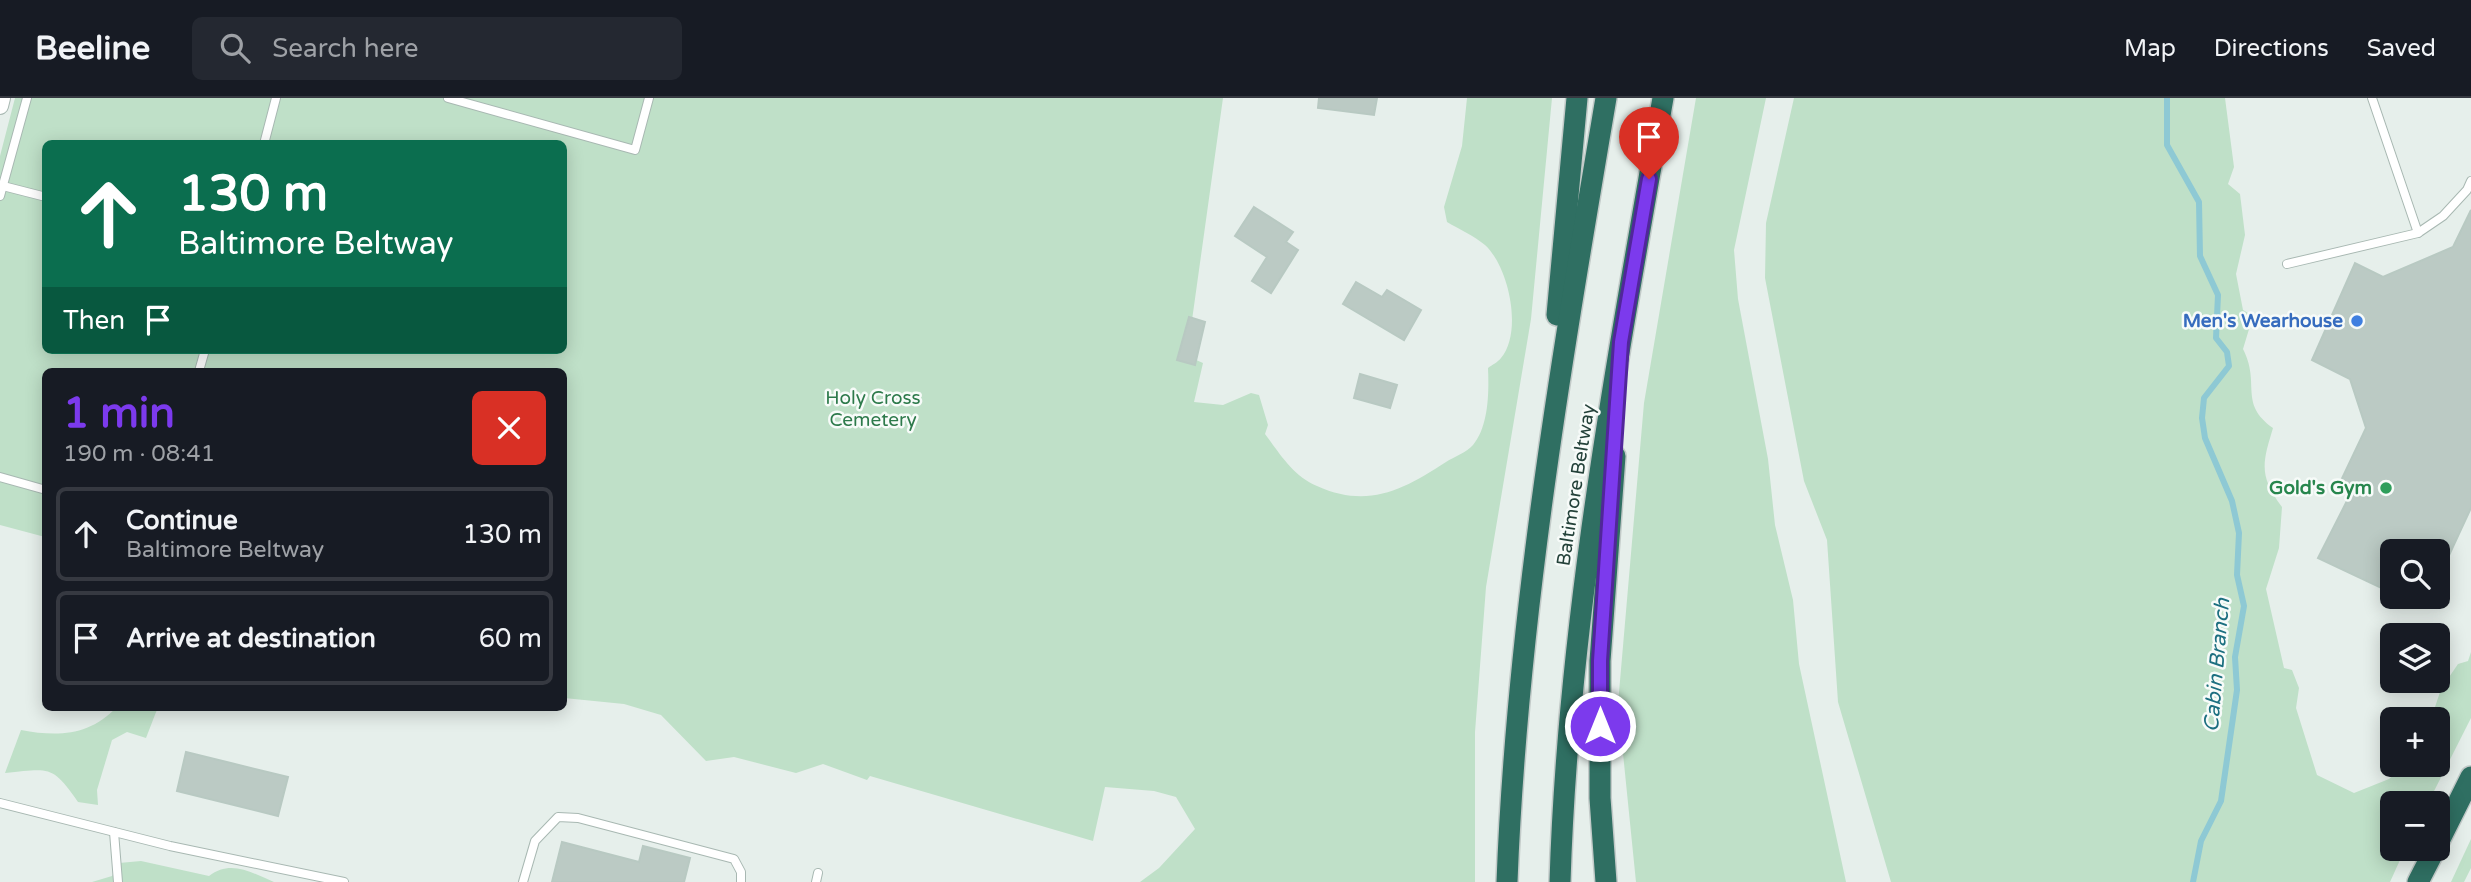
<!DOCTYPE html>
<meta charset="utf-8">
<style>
:root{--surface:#171b24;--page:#242831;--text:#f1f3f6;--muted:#9ea1a6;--line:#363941;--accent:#7c3aed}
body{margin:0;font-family:"Varela Round",sans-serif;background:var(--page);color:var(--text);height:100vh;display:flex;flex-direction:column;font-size:26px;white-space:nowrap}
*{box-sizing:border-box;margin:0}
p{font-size:23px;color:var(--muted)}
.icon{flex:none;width:38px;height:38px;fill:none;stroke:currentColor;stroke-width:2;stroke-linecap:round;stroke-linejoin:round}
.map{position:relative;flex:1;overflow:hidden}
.panel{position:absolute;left:42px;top:270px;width:525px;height:343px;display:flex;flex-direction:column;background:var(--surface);border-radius:10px;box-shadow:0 4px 18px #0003}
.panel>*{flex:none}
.guide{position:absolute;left:42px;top:42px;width:525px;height:214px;border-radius:10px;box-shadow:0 4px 18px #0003;background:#0b6e4f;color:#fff;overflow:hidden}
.tools{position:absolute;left:2380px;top:441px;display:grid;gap:14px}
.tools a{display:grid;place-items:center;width:70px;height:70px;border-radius:10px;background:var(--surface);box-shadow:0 4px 18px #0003;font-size:35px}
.pin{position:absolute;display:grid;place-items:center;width:60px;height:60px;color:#fff;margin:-72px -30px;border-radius:50% 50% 50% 0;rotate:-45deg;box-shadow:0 0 7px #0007}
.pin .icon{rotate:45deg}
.me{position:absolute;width:77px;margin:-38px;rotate:0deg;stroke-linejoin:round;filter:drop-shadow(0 0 5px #0008)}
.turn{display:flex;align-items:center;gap:24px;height:147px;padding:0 21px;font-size:32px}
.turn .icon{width:91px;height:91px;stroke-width:2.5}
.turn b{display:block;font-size:49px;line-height:60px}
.then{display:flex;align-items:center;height:66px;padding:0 21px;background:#0003;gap:14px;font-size:26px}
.round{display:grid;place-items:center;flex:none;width:74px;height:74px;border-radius:10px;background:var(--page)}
.headline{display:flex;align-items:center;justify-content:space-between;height:119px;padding:0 21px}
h1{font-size:42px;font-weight:800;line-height:52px;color:var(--accent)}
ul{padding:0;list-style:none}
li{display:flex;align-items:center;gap:21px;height:94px;margin:0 14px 10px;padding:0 7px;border:4px solid var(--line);border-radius:10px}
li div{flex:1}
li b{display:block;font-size:26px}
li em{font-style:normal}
header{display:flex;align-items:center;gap:42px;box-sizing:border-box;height:98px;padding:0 35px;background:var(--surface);border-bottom:2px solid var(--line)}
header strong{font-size:33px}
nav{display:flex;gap:38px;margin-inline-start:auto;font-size:24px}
.search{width:490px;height:63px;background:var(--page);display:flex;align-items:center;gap:18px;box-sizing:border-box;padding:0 24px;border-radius:10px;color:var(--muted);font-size:26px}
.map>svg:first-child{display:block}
.green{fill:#bfe0c8;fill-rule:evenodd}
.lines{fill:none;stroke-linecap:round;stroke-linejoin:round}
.stream{stroke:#8ec9d4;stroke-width:6}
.building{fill:#bbcac4;stroke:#b8c9c2;stroke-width:2}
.lane-casing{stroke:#a8b8b2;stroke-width:10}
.street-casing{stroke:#a8b8b2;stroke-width:18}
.highway-casing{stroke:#c2cac8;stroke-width:24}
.lane{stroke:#fff;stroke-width:8}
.street{stroke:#fff;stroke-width:16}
.highway{stroke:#2f6f62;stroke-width:21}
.route-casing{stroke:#51269a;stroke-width:18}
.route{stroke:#7c3aed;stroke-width:12}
.shop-dot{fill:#3f7fe0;stroke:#f7fbf9;stroke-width:2.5}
.leisure-dot{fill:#2e9e5b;stroke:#f7fbf9;stroke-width:2.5}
.labels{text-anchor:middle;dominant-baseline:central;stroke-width:5;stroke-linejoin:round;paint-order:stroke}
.shop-label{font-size:19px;font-weight:bold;fill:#366cbe;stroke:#f7fbf9;text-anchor:end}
.park-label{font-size:19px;fill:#2d7a4b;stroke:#f7fbf9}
.street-label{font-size:19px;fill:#24423a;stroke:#f7fbf9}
.leisure-label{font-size:19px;font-weight:bold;fill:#27864d;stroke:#f7fbf9;text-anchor:end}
.water-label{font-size:21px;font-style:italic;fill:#1c6f80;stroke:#f7fbf9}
</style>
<header>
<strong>Beeline</strong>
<div class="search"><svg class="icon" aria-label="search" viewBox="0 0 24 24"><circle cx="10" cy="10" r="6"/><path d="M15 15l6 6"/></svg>Search here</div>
<nav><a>Map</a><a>Directions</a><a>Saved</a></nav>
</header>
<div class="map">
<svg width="2471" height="784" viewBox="0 0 2471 784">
<rect width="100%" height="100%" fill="#e6efeb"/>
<g class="green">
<path d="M15,0H1223L1187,258L1203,265L1194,304L1223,307L1251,295L1259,297L1268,327L1265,336C1280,356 1293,378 1317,388C1368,411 1403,392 1446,364C1454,359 1467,354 1473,347C1489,328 1489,293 1488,270C1492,267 1498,264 1501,260C1523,234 1509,169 1485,147C1474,138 1459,131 1447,124L1444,109L1462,48L1467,0H1552L1531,221L1486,489L1475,634V784H1140L1159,770L1195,731L1176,699L1154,693L1105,689L1093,743L870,678L867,682L823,666L796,675L734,659L706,663L661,617L624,606L564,600V273H46L45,439L0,427V58ZM46,46H564V252H46Z"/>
<polygon points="1696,0 1766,0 1734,152 1738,201 1768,361 1775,427 1793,502 1799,566 1846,784 1636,784 1618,606 1644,305"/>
<path d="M1794,0H2225L2234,69L2228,86L2240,96L2245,137L2236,176L2243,212L2253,218L2243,251C2261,286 2238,305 2273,330C2262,366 2259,378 2282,409L2279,450L2266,491L2284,570L2292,572L2299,590L2296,610L2317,677L2354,695L2389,681L2405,667H2438V621H2431L2441,591L2458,566L2468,563L2471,554V620L2428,705H2392V751H2405L2390,784H1891L1838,604L1827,442L1804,383L1765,180L1766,125Z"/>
<path d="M117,609H158L146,640L127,634L112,642L97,692L98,707L78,704C52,666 49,671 5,675L21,632C58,639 89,638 117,609Z"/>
<polygon points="2471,741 2471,770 2464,784 2451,784"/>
<path d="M141,763L209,778C231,761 252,775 274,784H92L112,778L119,765Z"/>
</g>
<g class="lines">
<polyline class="stream" points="2167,0 2167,47 2199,104 2200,158 2218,197 2216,240 2227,254 2229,268 2204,300 2202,320 2205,340 2232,403 2239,435 2237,477 2244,508 2235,559 2237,592 2221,703 2201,743 2193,784"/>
</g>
<g class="building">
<polygon points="1319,0 1377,0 1374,17 1318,10"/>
<polygon points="1254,109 1293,134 1286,144 1298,152 1271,195 1252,183 1267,159 1235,138"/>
<polygon points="2471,112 2471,410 2438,481 2438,453 2392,453 2392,495 2318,460 2350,397 2337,391 2366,330 2350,281 2312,262 2355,165 2383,179 2453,149"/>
<polygon points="1356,184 1382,199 1387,192 1421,212 1404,242 1343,206"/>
<polygon points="1189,219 1205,224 1195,267 1177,262"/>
<polygon points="1360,276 1397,287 1390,310 1354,300"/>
<polygon points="186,654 288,679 278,718 177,693"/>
<polygon points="562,744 639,764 643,748 690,760 684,784 552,784"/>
</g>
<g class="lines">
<g class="lane-casing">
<g id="lane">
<polyline points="448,0 635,52 649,0"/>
<polyline points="2372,0 2418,135"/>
<polyline points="264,46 276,0"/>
<polyline points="3,88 46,99"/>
<polyline points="0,98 27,0"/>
<polyline points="2287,166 2418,135 2443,118 2467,92 2471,83"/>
<polyline points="199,273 205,252"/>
<polyline points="0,379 46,392"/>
<polyline points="0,705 170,748 344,784"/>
<polyline points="114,734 118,784"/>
<polyline points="523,784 535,743 558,719 578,720 734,761 741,774 741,784"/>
<polyline points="816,784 818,775"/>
</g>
</g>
<g class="street-casing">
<polyline id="street" points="0,8 2,0"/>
</g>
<g class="highway-casing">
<g id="highway">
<polyline points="1557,217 1577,0"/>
<polyline points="2438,745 2471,679"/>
<path d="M1507,784C1517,520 1562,260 1606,0"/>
<path d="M1560,784C1568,520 1618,260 1663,0"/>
<polyline points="1606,784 1600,700 1600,563 1615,358"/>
<polyline points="2418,784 2435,751"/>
</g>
</g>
<use href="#lane" class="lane"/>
<use href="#street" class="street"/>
<use href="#highway" class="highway"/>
</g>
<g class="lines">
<g class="route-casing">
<polyline id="route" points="1600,628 1600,563 1621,244 1649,81"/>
</g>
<use href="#route" class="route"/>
</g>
<circle class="shop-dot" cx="2357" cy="223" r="7"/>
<circle class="leisure-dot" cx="2386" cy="390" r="7"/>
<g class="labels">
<g class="shop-label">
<text x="2343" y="223">Men's Wearhouse</text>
</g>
<g class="park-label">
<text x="873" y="300">Holy Cross<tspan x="873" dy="22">Cemetery</tspan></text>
</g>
<g class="street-label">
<text transform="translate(1576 387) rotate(-81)">Baltimore Beltway</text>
</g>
<g class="leisure-label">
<text x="2372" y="390">Gold's Gym</text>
</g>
<g class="water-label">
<text transform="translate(2217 567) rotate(-85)">Cabin Branch</text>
</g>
</g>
</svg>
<div class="tools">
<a><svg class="icon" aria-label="search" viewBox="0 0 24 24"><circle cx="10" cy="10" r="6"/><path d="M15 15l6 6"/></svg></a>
<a><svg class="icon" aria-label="layers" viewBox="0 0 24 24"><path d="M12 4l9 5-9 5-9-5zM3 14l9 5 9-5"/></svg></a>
<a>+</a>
<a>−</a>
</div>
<div class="pin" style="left:1649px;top:81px;background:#d93025"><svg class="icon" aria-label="arrive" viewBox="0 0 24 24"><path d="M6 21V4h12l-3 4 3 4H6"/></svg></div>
<svg class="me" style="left:1600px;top:628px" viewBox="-20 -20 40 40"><circle r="17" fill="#7c3aed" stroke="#fff" stroke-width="3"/><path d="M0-11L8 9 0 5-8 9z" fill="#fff"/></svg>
<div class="guide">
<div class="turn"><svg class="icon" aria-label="ahead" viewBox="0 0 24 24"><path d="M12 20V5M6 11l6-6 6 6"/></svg><div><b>130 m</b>Baltimore Beltway</div></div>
<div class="then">Then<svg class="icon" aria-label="arrive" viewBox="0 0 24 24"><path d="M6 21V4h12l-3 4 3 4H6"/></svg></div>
</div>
<section class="panel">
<div class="headline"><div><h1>1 min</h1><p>190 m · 08:41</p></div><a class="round" style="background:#d93025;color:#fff"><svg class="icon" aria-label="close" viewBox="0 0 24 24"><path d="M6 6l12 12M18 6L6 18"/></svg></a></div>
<ul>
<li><svg class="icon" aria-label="ahead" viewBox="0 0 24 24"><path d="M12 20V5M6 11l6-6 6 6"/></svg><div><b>Continue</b><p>Baltimore Beltway</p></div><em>130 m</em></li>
<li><svg class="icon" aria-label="arrive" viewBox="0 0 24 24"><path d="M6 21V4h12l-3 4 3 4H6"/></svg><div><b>Arrive at destination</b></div><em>60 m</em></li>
</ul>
</section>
</div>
